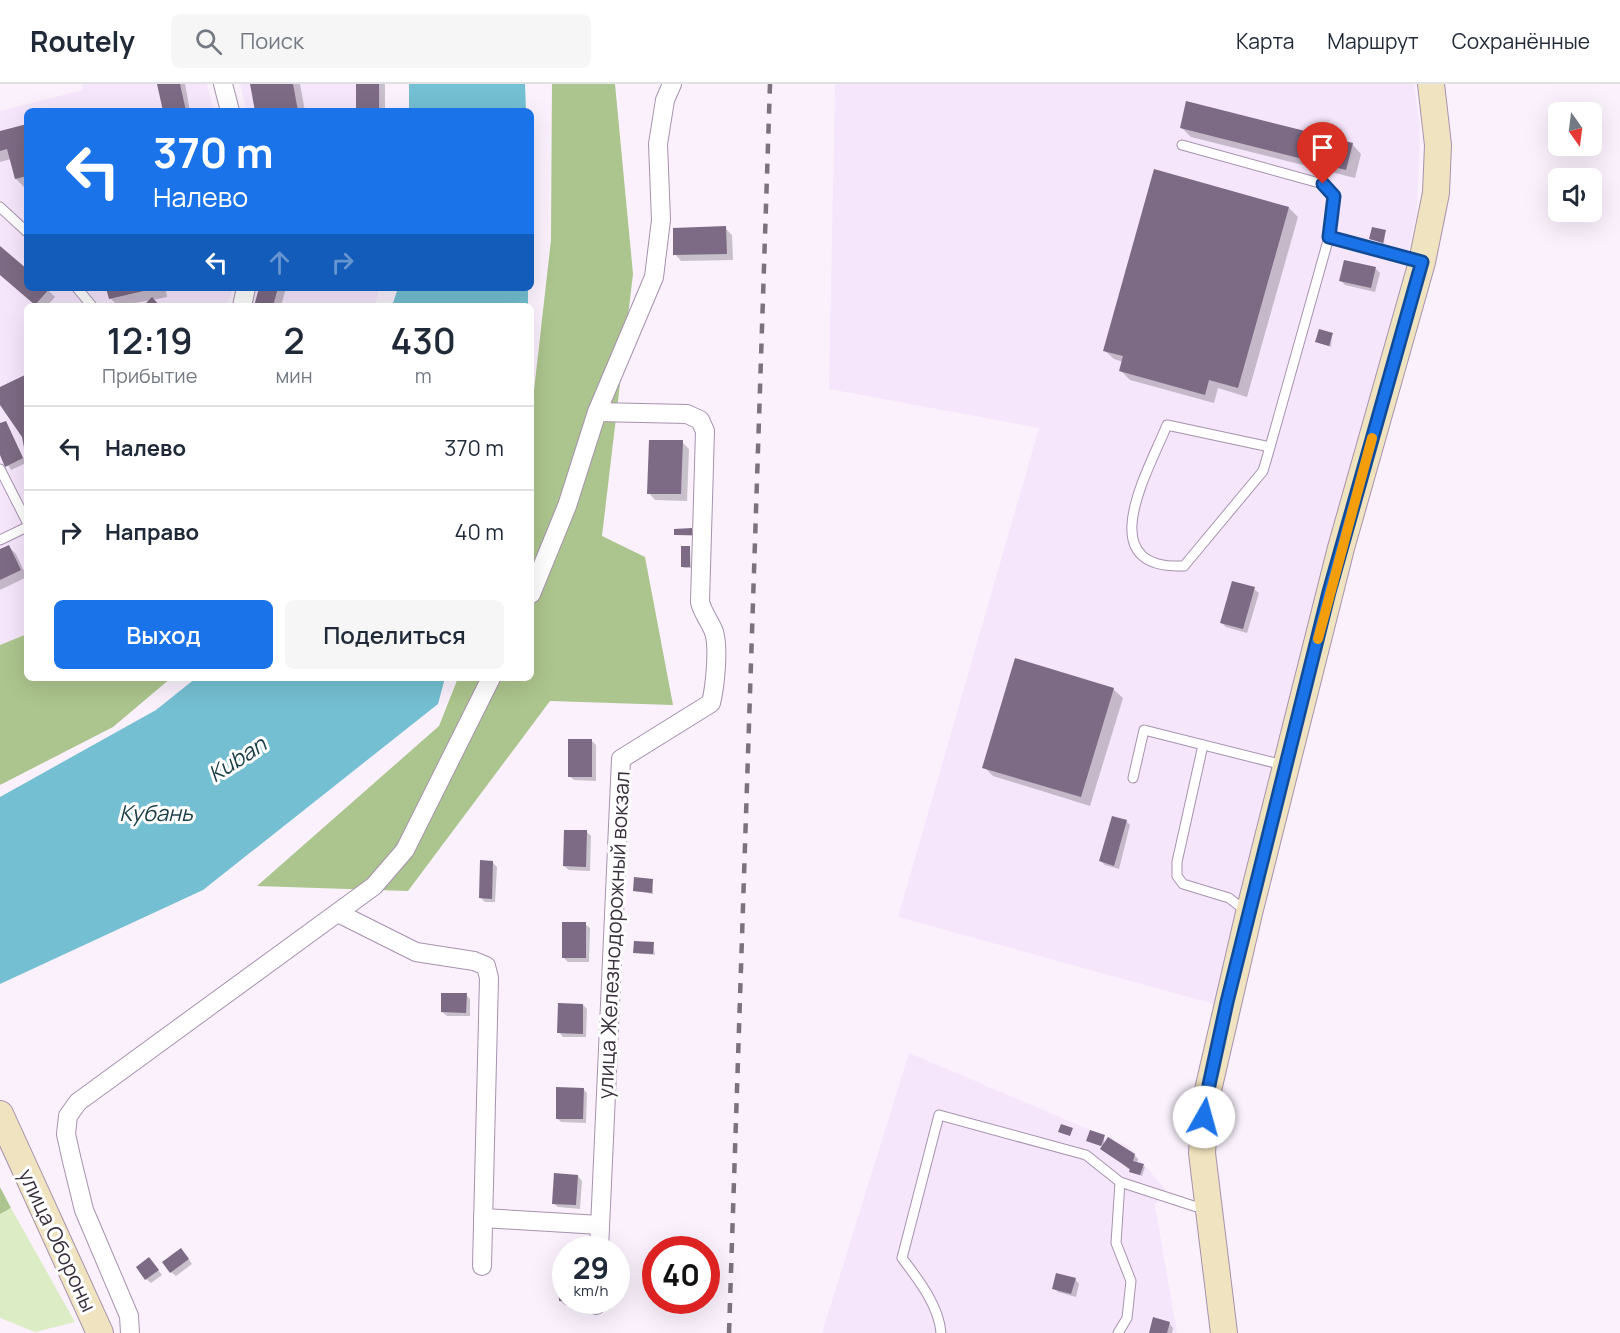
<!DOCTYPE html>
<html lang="ru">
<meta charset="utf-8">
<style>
:root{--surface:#fff;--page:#f6f6f7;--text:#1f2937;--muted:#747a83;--line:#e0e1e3;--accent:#1a73e8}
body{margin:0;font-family:Manrope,sans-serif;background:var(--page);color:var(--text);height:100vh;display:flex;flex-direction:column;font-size:22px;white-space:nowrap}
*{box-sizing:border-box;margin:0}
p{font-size:20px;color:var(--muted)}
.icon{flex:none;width:33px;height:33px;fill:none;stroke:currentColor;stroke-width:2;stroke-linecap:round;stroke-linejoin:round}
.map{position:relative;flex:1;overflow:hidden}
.panel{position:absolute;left:24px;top:219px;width:510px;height:378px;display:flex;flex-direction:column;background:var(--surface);border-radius:9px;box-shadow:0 6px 24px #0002}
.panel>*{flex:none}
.hud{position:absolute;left:24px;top:24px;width:510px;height:183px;border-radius:9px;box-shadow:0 6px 24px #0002;background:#1a73e8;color:#fff;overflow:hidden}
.needle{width:39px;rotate:166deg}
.fabs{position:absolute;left:1548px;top:18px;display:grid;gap:12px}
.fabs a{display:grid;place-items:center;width:54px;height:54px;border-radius:9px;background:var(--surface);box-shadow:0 6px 24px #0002;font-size:30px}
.speed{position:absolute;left:552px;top:1152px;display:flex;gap:12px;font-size:30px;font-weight:700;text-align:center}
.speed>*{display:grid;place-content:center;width:78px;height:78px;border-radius:50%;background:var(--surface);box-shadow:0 6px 24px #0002;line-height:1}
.speed small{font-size:15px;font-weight:400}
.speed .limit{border:9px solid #d22;background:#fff;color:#111}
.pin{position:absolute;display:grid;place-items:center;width:51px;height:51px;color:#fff;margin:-62px -26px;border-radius:50% 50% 50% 0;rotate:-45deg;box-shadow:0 0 6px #0007}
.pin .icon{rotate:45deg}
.me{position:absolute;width:66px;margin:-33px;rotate:7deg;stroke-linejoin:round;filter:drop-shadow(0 0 4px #0008)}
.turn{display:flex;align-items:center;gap:21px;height:126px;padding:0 30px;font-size:27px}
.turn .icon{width:78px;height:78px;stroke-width:2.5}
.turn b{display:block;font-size:42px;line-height:51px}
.lanes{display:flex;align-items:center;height:57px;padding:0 30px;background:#0003;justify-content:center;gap:30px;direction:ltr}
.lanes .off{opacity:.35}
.eta{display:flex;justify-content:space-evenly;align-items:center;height:102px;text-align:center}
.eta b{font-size:36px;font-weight:600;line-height:42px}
.button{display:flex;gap:12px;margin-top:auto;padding:12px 30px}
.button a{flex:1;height:69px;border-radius:9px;background:var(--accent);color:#fff;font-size:24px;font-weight:600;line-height:69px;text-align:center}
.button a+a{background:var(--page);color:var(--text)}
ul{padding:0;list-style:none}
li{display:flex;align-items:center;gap:18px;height:84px;padding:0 30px;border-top:2px solid var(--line)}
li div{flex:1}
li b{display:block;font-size:22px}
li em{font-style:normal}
header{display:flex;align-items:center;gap:36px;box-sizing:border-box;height:84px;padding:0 30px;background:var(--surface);border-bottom:2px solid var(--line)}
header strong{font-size:28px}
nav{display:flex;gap:33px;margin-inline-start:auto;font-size:21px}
.search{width:420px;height:54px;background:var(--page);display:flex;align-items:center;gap:15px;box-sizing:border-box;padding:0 21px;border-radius:9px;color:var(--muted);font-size:22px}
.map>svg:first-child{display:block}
.built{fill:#f6e6fc}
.green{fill:#dcedc6}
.forest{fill:#acc48d}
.water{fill:#74bfd2}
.shadow{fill:#0003}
.building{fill:#7d6a84}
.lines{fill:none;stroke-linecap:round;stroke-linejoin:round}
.lane-casing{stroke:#a692ae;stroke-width:11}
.street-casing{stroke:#a692ae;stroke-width:20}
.secondary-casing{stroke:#a692ae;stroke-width:28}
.lane{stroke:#fff;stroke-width:9}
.street{stroke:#fff;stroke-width:18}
.secondary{stroke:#f0e3bf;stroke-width:26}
.rail{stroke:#7b727e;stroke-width:4.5;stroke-dasharray:10 10;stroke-linecap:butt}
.route-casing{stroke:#114b97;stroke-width:15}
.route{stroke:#1a73e8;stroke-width:10}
.slow{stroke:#f59e0b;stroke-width:10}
.labels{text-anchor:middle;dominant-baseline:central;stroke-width:6;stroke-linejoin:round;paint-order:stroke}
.street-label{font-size:21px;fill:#39303c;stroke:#fff}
.water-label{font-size:22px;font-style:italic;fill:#1b3e47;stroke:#fff}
</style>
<header>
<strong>Routely</strong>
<div class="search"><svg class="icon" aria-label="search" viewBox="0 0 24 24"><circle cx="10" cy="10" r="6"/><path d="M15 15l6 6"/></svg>Поиск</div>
<nav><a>Карта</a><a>Маршрут</a><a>Сохранённые</a></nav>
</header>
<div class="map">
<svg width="1620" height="1249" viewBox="0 0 1620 1249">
<rect width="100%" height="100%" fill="#faf1fd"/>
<g class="built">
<polygon points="82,0 207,0 214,27 27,27 27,204 233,204 226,222 27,222 27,550 0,561 0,27 83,6"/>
<polygon points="240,0 380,0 382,27 247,27"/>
<polygon points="835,0 1414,0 1420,43 1417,127 1401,201 1214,920 898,833 1039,344 829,305"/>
<polygon points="253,204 379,204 375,222 248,222"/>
<polygon points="909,969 1128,1062 1166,1106 1155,1121 1177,1249 822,1249"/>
</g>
<polygon class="green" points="11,1124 75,1238 35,1248 0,1234 0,1130"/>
<g class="forest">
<polygon points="552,0 615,0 633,190 602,452 645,473 673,621 550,617 408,807 257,802 439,642 458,594 531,594 531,333 551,156"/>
<polygon points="27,550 27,594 171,594 113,643 0,701 0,561"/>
<polygon points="0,1103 11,1124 0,1130"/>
</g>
<g class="water">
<polygon points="409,0 525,0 526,27 409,27"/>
<polygon points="398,204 528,204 528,222 392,222"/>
<polygon points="196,594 445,594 438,620 203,806 0,900 0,713 156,626"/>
</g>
<g class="shadow">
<polygon points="159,0 185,0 190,27 165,27"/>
<polygon points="251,0 300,0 305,27 257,27"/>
<rect x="357" y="0" width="28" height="27"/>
<polygon points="27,41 27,104 25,104 16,95 11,75 0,78 0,48"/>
<polygon points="1181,43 1352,60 1361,70 1355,94 1191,53"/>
<polygon points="1289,124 1298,133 1247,313 1218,304 1214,319 1130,296 1121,287 1123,278 1114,275 1104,266"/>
<polygon points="725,144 732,151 733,176 681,177 675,170"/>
<polygon points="1385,148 1384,160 1371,155"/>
<polygon points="0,164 27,187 27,204 46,204 55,213 47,222 37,222 0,190"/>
<polygon points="1376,185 1380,189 1375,208 1345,201 1341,197"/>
<polygon points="108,204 180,204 166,207 167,213 152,216 159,222 145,222 151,216 118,222 110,214"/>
<polygon points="260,204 286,204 281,222 255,222"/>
<polygon points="1332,250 1331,263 1317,258"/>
<polygon points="6,339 26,379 11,386 0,367 0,341"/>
<polygon points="682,358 689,365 687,417 655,416 649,409"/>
<polygon points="691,445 693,452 676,451"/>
<polygon points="9,463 16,470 27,493 0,506 0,467"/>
<polygon points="690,464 691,484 684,484 683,483"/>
<polygon points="1254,505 1259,509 1247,549 1226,543 1222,539"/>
<polygon points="1113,605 1123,614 1090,722 993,692 984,683"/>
<polygon points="592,657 596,661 596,697 574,696 569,692"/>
<polygon points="1126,737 1130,741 1119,785 1105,781 1101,777"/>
<polygon points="587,748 591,752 590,787 569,786 564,782"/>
<polygon points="492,778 497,783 495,818 485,818 481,814"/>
<polygon points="652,796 653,810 635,807"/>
<polygon points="585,840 590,844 589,878 568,878 564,874"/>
<polygon points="653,859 655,871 635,869"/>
<polygon points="466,911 470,915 470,932 447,932 442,928"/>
<polygon points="583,921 587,925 586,953 563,953 559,948"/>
<polygon points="583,1005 587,1009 586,1039 561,1038 557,1034"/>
<polygon points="1104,1052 1104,1061 1134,1071 1138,1075 1137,1080 1145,1083 1142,1092 1133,1089 1103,1063 1088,1057"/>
<polygon points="578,1092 582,1097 580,1125 558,1123 553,1119"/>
<polygon points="185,1170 192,1180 176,1192 171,1188"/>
<polygon points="153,1179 162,1191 151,1199 146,1195"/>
<polygon points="1075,1195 1079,1200 1076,1213 1058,1208 1054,1204"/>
<polygon points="583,1216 583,1221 565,1221 560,1217"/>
<polygon points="1169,1239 1173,1244 1172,1249 1151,1249"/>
</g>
<g class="building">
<polygon points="157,0 180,0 186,27 163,27"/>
<polygon points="250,0 293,0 298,27 255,27"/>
<rect x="356" y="0" width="23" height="27"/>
<polygon points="1186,17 1353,59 1346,86 1180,44"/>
<polygon points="27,40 27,92 15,95 7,65 0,67 0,47"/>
<polygon points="1154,85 1289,123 1238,304 1209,296 1205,311 1119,287 1123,272 1103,267"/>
<polygon points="726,142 727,170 673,171 673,144"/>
<polygon points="1372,143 1386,146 1383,159 1369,155"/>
<polygon points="0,162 27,185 27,204 50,204 35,221 0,191"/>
<polygon points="1344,176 1376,183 1371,204 1339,197"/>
<polygon points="106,204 152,204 152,205 109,215"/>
<polygon points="259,204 278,204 273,222 254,222"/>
<polygon points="152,213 160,222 143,222"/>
<polygon points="1319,245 1333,249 1329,262 1315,258"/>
<polygon points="27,290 27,374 26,374 22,353 0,321 0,303"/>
<polygon points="6,337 23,374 5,383 0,371 0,339"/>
<polygon points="649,356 683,356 681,410 647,410"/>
<polygon points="692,444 692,451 674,451 674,445"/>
<polygon points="9,461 21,486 0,496 0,465"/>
<rect x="681" y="462" width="9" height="21"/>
<polygon points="1232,497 1255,503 1243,545 1220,539"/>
<polygon points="1015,574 1114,604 1081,713 982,684"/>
<rect x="568" y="655" width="24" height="38"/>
<polygon points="1112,732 1127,736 1114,782 1099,777"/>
<polygon points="564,746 587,746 586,783 563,782"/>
<polygon points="480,776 493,777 492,815 479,814"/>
<polygon points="634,793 653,795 652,809 633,807"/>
<rect x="562" y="838" width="24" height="36"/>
<polygon points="634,857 654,858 653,870 633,869"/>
<polygon points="441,909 467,909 466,929 441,928"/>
<polygon points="558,919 583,920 583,950 557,949"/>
<polygon points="556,1003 584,1004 583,1035 556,1035"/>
<polygon points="1061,1040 1073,1044 1070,1052 1058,1048"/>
<polygon points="1090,1046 1105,1051 1101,1062 1086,1057"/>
<polygon points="1108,1053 1135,1070 1133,1077 1144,1080 1140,1091 1129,1088 1130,1085 1100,1065"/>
<polygon points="554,1089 578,1091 576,1121 552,1120"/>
<polygon points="181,1164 189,1175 170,1189 162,1178"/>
<polygon points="149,1173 159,1186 145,1196 136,1183"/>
<polygon points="558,1185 566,1185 566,1217 559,1217"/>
<polygon points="1056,1189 1076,1194 1071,1210 1052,1205"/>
<polygon points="1153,1233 1170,1238 1167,1249 1149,1249"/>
</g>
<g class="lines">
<g class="lane-casing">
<g id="lane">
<polyline points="1182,61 1323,100 1334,112 1329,153 1420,177"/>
<polyline points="0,123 27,148"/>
<polyline points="77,204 92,222"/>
<path d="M1270,363L1167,341C1148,388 1090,486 1184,482L1263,387L1270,363L1329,153"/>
<polyline points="0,385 27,438"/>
<polyline points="0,456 27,443"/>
<polyline points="1203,661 1177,778 1177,792 1183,800 1229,814 1247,828"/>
<polyline points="1133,694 1144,646 1283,681"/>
<path d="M941,1249C939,1222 918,1195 902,1174L939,1031L1086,1071L1120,1098L1206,1126"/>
<polyline points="1118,1249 1127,1234 1131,1197 1116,1159 1120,1098"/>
</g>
</g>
<g class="street-casing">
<g id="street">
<polyline points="223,0 230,27"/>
<polyline points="242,222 246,204"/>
<path d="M597,328L687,330L700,336L705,347L700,518C703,530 710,537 714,548C719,564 715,603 711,619L621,675L599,1166"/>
<polyline points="531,510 567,422 597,328 654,193 661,136 658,60 665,16 672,0"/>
<polyline points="340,830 416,868 474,877 486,882 489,894 482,1182"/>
<polyline points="483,1134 600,1141"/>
<polyline points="596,1221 597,1216"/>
<polyline points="130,1249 129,1232 84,1126 72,1077 66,1050 68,1032 78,1018 374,802 405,766 491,594"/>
</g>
</g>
<g class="secondary-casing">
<g id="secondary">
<polyline points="0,1030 100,1249"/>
<polyline points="1224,1249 1202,1069 1206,1015 1249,829 1341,464 1422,178 1436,109 1438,61 1431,0"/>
</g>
</g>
<use href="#lane" class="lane"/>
<use href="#street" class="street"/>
<use href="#secondary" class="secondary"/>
<polyline class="rail" points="729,1249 770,0"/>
</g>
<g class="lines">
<g class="route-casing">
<polyline id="route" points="1204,1033 1206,1015 1227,918 1329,508 1422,178 1329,153 1334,112 1323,100"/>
</g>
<use href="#route" class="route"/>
<polyline class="slow" points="1318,555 1372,354"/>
</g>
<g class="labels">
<g class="street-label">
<text transform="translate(613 851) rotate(-87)">улица Железнодорожный вокзал</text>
<text transform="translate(58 1156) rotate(65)">улица Обороны</text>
</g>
<g class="water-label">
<text transform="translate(237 675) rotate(-33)">Kuban</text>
<text x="156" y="729">Кубань</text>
</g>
</g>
</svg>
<div class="fabs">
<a><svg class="needle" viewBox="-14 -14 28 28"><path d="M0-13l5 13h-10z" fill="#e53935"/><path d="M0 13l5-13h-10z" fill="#747a83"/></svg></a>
<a><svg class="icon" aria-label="sound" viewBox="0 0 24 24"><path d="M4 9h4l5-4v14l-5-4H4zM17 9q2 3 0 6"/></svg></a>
</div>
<div class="speed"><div>29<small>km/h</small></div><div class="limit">40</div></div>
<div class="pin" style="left:1323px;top:100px;background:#d93025"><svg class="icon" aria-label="arrive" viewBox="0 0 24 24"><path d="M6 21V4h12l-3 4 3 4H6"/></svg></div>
<svg class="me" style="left:1204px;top:1033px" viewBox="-20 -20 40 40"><circle r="19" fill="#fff"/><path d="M0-13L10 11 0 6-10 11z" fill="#1a73e8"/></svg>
<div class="hud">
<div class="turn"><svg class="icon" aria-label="left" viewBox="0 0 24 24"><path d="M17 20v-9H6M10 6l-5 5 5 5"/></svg><div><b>370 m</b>Налево</div></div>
<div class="lanes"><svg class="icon" aria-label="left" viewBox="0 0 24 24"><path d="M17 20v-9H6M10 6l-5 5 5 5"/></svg><svg class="icon off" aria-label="ahead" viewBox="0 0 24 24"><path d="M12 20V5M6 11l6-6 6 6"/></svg><svg class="icon off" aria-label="right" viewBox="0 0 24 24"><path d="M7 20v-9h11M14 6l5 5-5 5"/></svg></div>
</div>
<section class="panel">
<div class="eta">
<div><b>12:19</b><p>Прибытие</p></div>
<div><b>2</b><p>мин</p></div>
<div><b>430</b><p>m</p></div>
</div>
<ul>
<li><svg class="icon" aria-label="left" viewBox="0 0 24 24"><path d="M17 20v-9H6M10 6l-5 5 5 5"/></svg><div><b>Налево</b></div><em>370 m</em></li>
<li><svg class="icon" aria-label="right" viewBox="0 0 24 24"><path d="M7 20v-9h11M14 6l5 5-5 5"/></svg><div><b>Направо</b></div><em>40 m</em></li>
</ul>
<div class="button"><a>Выход</a><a>Поделиться</a></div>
</section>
</div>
